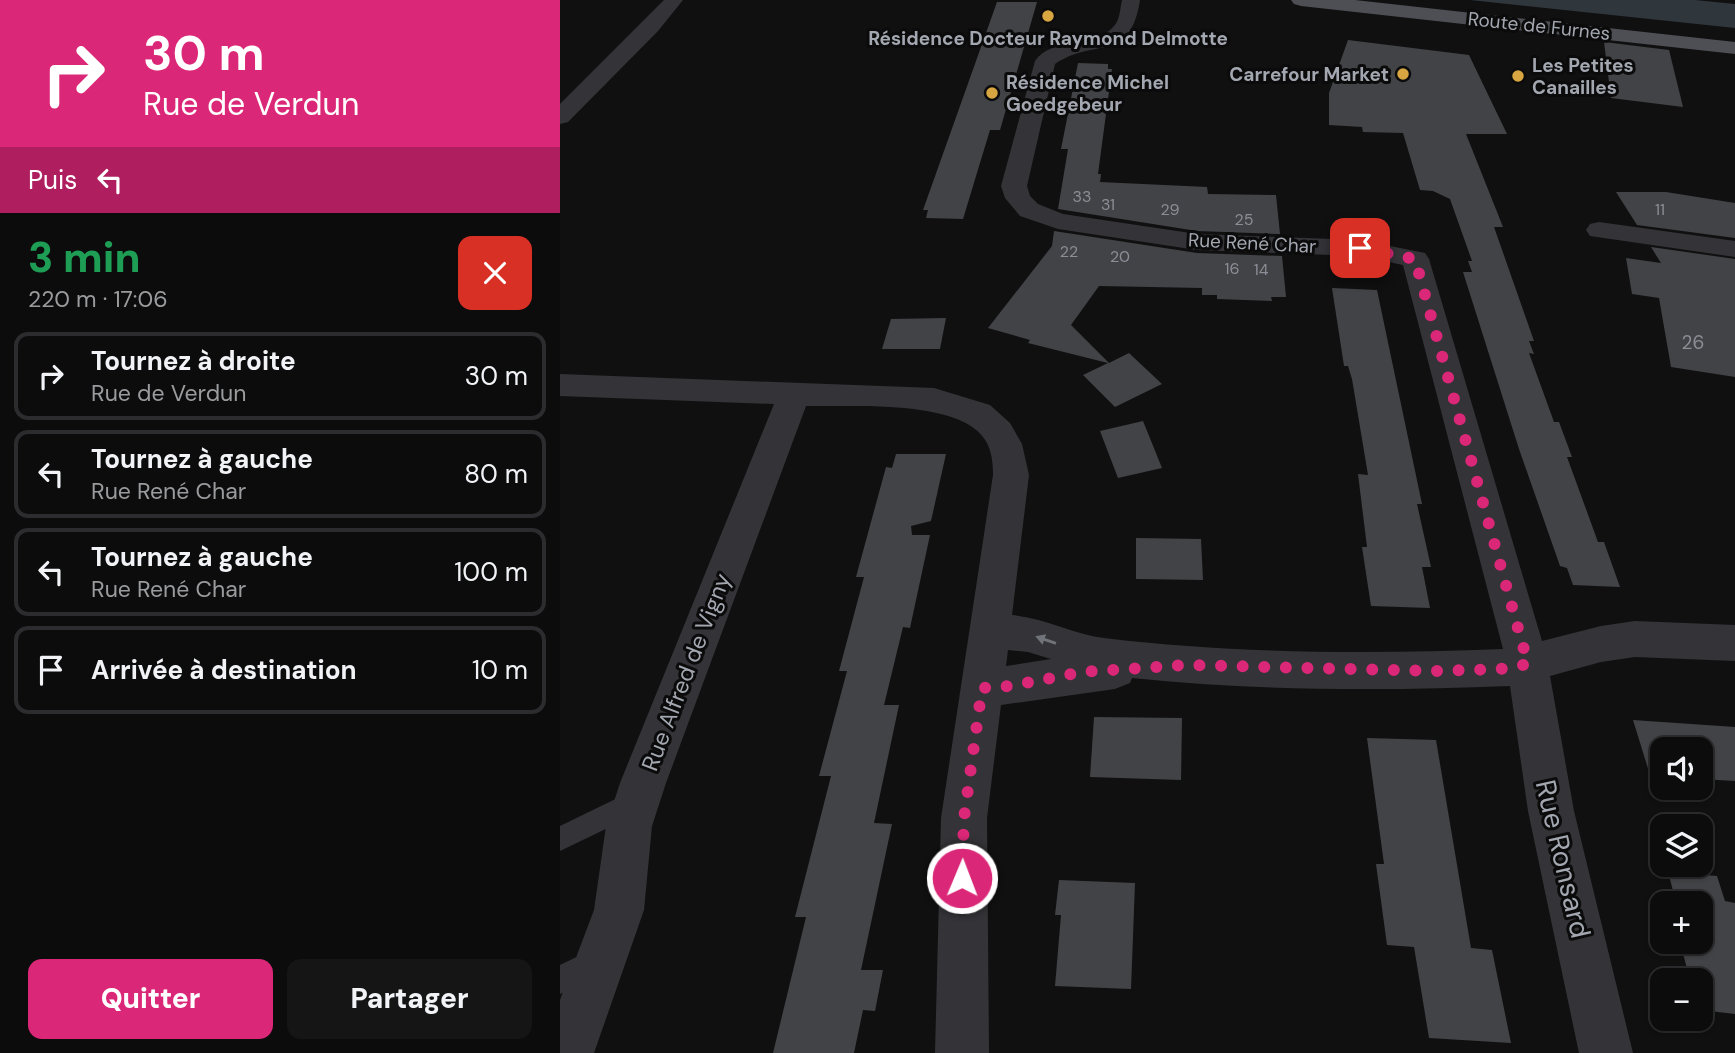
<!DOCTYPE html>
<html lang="fr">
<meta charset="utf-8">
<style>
:root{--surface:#0c0c0d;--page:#151516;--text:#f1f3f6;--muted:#9a9b9d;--line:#2c2c2e;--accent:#db2777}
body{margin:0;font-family:"DM Sans",sans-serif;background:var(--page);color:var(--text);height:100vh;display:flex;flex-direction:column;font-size:26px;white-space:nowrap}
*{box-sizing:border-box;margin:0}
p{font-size:23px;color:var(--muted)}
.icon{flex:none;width:38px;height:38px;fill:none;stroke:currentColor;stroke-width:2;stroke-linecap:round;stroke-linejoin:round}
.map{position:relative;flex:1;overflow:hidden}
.sheet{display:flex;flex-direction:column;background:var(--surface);width:560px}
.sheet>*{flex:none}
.hud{background:#db2777;color:#fff;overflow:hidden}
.buttons{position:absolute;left:1090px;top:737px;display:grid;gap:14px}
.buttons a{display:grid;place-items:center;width:63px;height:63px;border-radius:14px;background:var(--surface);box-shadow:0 2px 5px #0004,0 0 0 2px var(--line);font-size:35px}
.pin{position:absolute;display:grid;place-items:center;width:60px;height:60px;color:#fff;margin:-30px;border-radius:14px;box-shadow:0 4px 10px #0006}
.me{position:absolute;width:77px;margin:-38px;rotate:1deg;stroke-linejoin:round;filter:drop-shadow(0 0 5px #0008)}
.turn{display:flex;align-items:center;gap:24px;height:147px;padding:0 28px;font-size:32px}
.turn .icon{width:91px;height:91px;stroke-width:2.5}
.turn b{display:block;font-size:49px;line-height:60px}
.then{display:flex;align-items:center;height:66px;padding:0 28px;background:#0003;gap:14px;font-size:26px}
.round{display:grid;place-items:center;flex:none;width:74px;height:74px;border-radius:14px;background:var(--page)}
.head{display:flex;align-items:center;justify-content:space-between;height:119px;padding:0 28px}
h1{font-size:42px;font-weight:800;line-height:52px;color:#1e9e55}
.primary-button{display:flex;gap:14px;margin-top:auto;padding:14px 28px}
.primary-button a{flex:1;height:80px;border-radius:14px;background:var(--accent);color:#fff;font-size:28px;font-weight:800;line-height:80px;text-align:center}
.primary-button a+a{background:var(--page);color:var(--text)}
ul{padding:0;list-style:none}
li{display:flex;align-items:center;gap:21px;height:88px;margin:0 14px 10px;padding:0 14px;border:4px solid var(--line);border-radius:14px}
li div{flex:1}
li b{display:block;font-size:26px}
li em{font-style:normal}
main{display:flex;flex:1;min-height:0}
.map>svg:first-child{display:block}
.water{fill:#2f363c}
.building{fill:#424346}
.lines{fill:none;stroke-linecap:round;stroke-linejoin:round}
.service{fill:#343438;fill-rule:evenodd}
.minor{fill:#343438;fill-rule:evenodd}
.primary{fill:#4e4f54;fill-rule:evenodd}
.oneway{fill:#71737a}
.route{stroke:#db2777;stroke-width:12;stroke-dasharray:0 21.6}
.poi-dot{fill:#d8a641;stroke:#0b0b0c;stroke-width:2.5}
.labels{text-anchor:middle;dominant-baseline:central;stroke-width:6;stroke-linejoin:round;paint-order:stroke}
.far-number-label{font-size:16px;fill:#8b8e96}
.far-street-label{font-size:19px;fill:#a3a7b0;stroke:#0b0b0c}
.far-poi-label{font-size:19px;font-weight:bold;fill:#a3a7b0;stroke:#0b0b0c;text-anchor:start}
.number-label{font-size:19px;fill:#8b8e96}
.street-label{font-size:23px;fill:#a3a7b0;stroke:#0b0b0c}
.near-street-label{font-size:28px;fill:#a3a7b0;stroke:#0b0b0c}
</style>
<main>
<section class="sheet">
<div class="hud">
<div class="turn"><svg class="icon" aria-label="right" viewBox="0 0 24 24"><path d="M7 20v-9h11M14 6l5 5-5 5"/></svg><div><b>30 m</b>Rue de Verdun</div></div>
<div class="then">Puis<svg class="icon" aria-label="left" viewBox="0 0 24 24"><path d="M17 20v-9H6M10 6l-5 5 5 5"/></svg></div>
</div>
<div class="head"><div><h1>3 min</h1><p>220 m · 17:06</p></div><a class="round" style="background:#d93025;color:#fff"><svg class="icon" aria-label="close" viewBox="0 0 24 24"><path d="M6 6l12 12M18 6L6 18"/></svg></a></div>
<ul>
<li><svg class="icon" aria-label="right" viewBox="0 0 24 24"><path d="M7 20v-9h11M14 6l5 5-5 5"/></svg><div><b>Tournez à droite</b><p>Rue de Verdun</p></div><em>30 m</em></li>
<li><svg class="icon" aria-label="left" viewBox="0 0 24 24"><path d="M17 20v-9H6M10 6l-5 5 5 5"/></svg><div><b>Tournez à gauche</b><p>Rue René Char</p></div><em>80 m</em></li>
<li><svg class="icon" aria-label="left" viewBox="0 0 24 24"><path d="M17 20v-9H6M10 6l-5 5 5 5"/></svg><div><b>Tournez à gauche</b><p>Rue René Char</p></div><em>100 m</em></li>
<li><svg class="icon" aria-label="arrive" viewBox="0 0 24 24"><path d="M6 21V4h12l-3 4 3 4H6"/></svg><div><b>Arrivée à destination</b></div><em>10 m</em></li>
</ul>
<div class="primary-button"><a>Quitter</a><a>Partager</a></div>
</section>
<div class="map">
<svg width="1175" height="1053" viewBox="0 0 1175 1053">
<rect width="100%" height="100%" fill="#101011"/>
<polygon class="water" points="910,0 1135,0 1175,4 1175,28"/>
<g class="building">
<polygon points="437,2 477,2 440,130 430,130 403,219 366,218 368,210 363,210"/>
<polygon points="788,40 909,55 947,134 906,134 943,227 934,227 974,341 969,341 974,354 969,353 994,422 999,422 1012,457 1007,457 1038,542 1044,542 1060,587 1013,585 1007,568 1000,566 959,449 903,272 912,272 908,261 912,261 890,199 873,191 860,190 843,133 803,132 802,127 769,125 769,93"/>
<polygon points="1044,42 1109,50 1123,107 1051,98"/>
<polygon points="518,63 548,64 548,69 552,69 538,174 541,174 540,182 647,187 648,194 716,195 720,234 637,231 498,209 508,149 501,149"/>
<polygon points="1056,192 1106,192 1175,203 1175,238 1077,225"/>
<polygon points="494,231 637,253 722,256 726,297 711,297 712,301 657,299 657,295 642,295 642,288 539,286 511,325 549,363 569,353 602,384 555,407 523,375 548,363 468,343 470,340 428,328 492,246"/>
<polygon points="1091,247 1175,259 1175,377 1111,367 1099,298 1072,294 1066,258 1101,263"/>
<polygon points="772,288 817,290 862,504 857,504 871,567 862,567 870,608 811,606 802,547 807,547 798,474 808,475 792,379 788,366 784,366"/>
<polygon points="386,318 380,349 322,349 331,319"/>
<polygon points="583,421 602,468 558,478 540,431"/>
<polygon points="336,454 386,454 371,521 351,526 352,535 370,535 350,628 343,627 324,705 339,705 314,823 332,824 301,970 323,970 315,1011 303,1010 294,1053 213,1053 246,917 235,917 271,776 259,776 287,671 279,671 304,577 296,577 326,467 332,468"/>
<polygon points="576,538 641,539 643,580 576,579"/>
<polygon points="534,717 622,718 621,780 530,777"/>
<polygon points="1073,720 1175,727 1175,781 1141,779 1141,749 1102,749 1102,776 1090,775"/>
<polygon points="807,738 876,740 911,948 932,950 951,1043 869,1038 854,947 827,945 816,864 824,864"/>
<polygon points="1108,872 1157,876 1165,901 1175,903 1175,1014 1141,1010 1141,980 1130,980 1120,942 1141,942 1141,903 1109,903 1107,897 1115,898"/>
<polygon points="499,880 575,883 571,989 495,986 501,915 495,915"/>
</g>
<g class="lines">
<g class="service">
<polygon points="72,791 81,794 84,803 81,812 0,851 0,826"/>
<polygon points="33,949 43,953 47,963 43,973 0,994 0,965"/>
</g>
<g class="minor">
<polygon points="104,0 123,0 98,31 8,122 0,124 0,104"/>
<path d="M562,0H580C570,64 535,37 495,64L467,186L470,196L478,204L503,214L637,234L800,240L865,253L869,259L982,641L1041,626L1075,621L1175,625V661L1075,657L1041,662L990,676L1014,811L1073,1053H1019L968,811L950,686C825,691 697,691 572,678L570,683L555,689L441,705L427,818L429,1053H375L381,818L433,475C433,464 432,453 427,443C405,398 290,407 246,406L106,783L92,826L84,910L34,1053H0V1000L34,910L46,826L60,783L214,404L0,396V374L374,388L430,405L450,423L462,444L469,475L452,615C484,618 513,634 544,638C676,654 811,654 943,649L843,265L800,256L637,250L498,229L460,216L445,198L441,186L475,61C492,36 535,49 554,26C560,20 560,8 562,0ZM448,650L468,652L491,659L446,666Z"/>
<polygon points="1039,222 1175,241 1175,257 1030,236 1026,230 1030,224"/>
</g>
<polygon class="primary" points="731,0 795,0 1175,42 1175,54 741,6 734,4"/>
</g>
<defs><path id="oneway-solid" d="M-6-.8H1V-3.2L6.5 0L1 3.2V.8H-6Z" transform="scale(1.75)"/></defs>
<use class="oneway" href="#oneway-solid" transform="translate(486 640) rotate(-161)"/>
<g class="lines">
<polyline class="route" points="402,878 404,818 422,688 450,686 522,672 625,665 877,671 940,669 968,664 855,259 800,248"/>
</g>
<g class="poi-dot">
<circle cx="488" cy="16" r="7"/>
<circle cx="843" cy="74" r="7"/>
<circle cx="958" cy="76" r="7"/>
<circle cx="432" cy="93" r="7"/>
</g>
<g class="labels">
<g class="far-number-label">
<text x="522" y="196">33</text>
<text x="548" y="204">31</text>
<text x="610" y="209">29</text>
<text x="1100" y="209">11</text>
<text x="684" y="219">25</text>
<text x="509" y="251">22</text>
<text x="560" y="256">20</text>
<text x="672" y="268">16</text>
<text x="701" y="269">14</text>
</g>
<g class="far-street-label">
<text transform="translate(979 26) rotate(6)">Route de Furnes</text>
<text transform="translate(692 243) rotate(3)">Rue René Char</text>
</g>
<g class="far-poi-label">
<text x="488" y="38" text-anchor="middle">Résidence Docteur Raymond Delmotte</text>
<text x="972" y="65">Les Petites<tspan x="972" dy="22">Canailles</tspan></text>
<text x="829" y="74" text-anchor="end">Carrefour Market</text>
<text x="446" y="82">Résidence Michel<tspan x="446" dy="22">Goedgebeur</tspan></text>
</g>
<g class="number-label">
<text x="1133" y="342">26</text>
</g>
<g class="street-label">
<text transform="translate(126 672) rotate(-69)">Rue Alfred de Vigny</text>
</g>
<g class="near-street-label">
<text transform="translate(1003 859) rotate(77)">Rue Ronsard</text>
</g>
</g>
</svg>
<div class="buttons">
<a><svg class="icon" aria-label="sound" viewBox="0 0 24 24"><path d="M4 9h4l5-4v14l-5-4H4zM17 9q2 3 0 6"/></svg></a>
<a><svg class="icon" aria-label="layers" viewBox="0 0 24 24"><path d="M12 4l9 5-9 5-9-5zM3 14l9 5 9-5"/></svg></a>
<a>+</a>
<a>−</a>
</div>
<div class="pin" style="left:800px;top:248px;background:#d93025"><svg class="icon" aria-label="arrive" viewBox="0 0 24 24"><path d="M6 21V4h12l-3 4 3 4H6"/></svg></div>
<svg class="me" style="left:402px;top:878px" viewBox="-20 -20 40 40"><circle r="17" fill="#db2777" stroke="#fff" stroke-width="3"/><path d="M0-11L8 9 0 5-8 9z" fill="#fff"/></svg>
</div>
</main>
